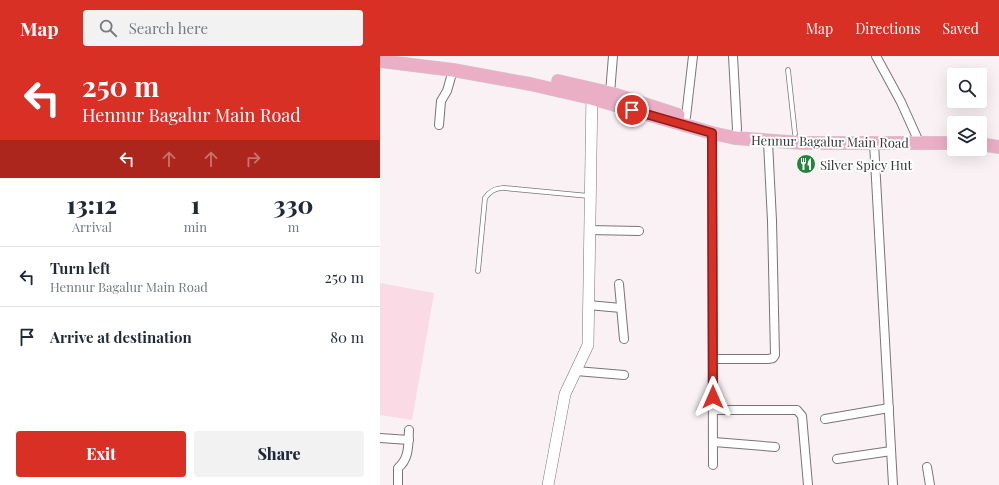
<!DOCTYPE html>
<style>
:root{--surface:#fff;--page:#f2f2f3;--text:#1f2937;--muted:#747a83;--line:#e0e1e3;--accent:#d93025}
body{margin:0;font-family:"Playfair Display",serif;background:var(--page);color:var(--text);height:100vh;display:flex;flex-direction:column;font-size:15px;white-space:nowrap}
*{box-sizing:border-box;margin:0}
p{font-size:13px;color:var(--muted)}
.icon{flex:none;width:22px;height:22px;fill:none;stroke:currentColor;stroke-width:2;stroke-linecap:round;stroke-linejoin:round}
.map{position:relative;flex:1;overflow:hidden}
.panel{display:flex;flex-direction:column;background:var(--surface);width:380px}
.panel>*{flex:none}
.hud{background:#d93025;color:#fff;overflow:hidden}
.fabs{position:absolute;left:567px;top:12px;display:grid;gap:8px}
.fabs a{display:grid;place-items:center;width:40px;height:40px;border-radius:4px;background:var(--surface);box-shadow:0 4px 16px #0002;font-size:20px}
.pin{position:absolute;display:grid;place-items:center;width:34px;height:34px;color:#fff;margin:-17px;border:2px solid #fff;border-radius:50%;box-shadow:0 1px 4px #0007}
.me{position:absolute;width:44px;margin:-22px;rotate:0deg;stroke-linejoin:round;filter:drop-shadow(0 0 3px #0008)}
.turn{display:flex;align-items:center;gap:14px;height:84px;padding:0 16px;font-size:18px}
.turn .icon{width:52px;height:52px;stroke-width:2.5}
.turn b{display:block;font-size:28px;line-height:34px}
.lanes{display:flex;align-items:center;height:38px;padding:0 16px;background:#0003;justify-content:center;gap:20px;direction:ltr}
.lanes .off{opacity:.35}
.eta{display:flex;justify-content:space-evenly;align-items:center;height:68px;text-align:center}
.eta b{font-size:24px;font-weight:800;line-height:28px}
.action{display:flex;gap:8px;margin-top:auto;padding:8px 16px}
.action a{flex:1;height:46px;border-radius:4px;background:var(--accent);color:#fff;font-size:16px;font-weight:800;line-height:46px;text-align:center}
.action a+a{background:var(--page);color:var(--text)}
ul{padding:0;list-style:none}
li{display:flex;align-items:center;gap:12px;height:60px;padding:0 16px;border-top:1px solid var(--line)}
li div{flex:1}
li b{display:block;font-size:15px}
li em{font-style:normal}
header{display:flex;align-items:center;gap:24px;box-sizing:border-box;height:56px;padding:0 20px;background:var(--accent);color:#fff}
header strong{font-size:19px}
nav{display:flex;gap:22px;margin-inline-start:auto;font-size:14px}
.search{width:280px;height:36px;background:var(--page);display:flex;align-items:center;gap:10px;box-sizing:border-box;padding:0 14px;border-radius:4px;color:var(--muted);font-size:15px}
main{display:flex;flex:1;min-height:0}
.map>svg:first-child{display:block}
.green{fill:#fadae4}
.lines{fill:none;stroke-linecap:round;stroke-linejoin:round}
.service-casing{stroke:#7b7476;stroke-width:5.5}
.minor-casing{stroke:#7b7476;stroke-width:10}
.tertiary-casing{stroke:#7b7476;stroke-width:12}
.primary-casing{stroke:#cfcfcf;stroke-width:14}
.service{stroke:#fff;stroke-width:4}
.minor{stroke:#fff;stroke-width:8}
.tertiary{stroke:#fff;stroke-width:11}
.primary{stroke:#ebafc5;stroke-width:13}
.route-casing{stroke:#8d1f18;stroke-width:10}
.route{stroke:#d93025;stroke-width:7}
.labels{text-anchor:middle;dominant-baseline:central;stroke-width:4;stroke-linejoin:round;paint-order:stroke}
.street-label{font-size:13px;fill:#393637;stroke:#fff}
.poi-label{font-size:13px;fill:#393637;stroke:#fff;text-anchor:start}
</style>
<header>
<strong>Map</strong>
<div class="search"><svg class="icon" aria-label="search" viewBox="0 0 24 24"><circle cx="10" cy="10" r="6"/><path d="M15 15l6 6"/></svg>Search here</div>
<nav><a>Map</a><a>Directions</a><a>Saved</a></nav>
</header>
<main>
<section class="panel">
<div class="hud">
<div class="turn"><svg class="icon" aria-label="left" viewBox="0 0 24 24"><path d="M17 20v-9H6M10 6l-5 5 5 5"/></svg><div><b>250 m</b>Hennur Bagalur Main Road</div></div>
<div class="lanes"><svg class="icon" aria-label="left" viewBox="0 0 24 24"><path d="M17 20v-9H6M10 6l-5 5 5 5"/></svg><svg class="icon off" aria-label="ahead" viewBox="0 0 24 24"><path d="M12 20V5M6 11l6-6 6 6"/></svg><svg class="icon off" aria-label="ahead" viewBox="0 0 24 24"><path d="M12 20V5M6 11l6-6 6 6"/></svg><svg class="icon off" aria-label="right" viewBox="0 0 24 24"><path d="M7 20v-9h11M14 6l5 5-5 5"/></svg></div>
</div>
<div class="eta">
<div><b>13:12</b><p>Arrival</p></div>
<div><b>1</b><p>min</p></div>
<div><b>330</b><p>m</p></div>
</div>
<ul>
<li><svg class="icon" aria-label="left" viewBox="0 0 24 24"><path d="M17 20v-9H6M10 6l-5 5 5 5"/></svg><div><b>Turn left</b><p>Hennur Bagalur Main Road</p></div><em>250 m</em></li>
<li><svg class="icon" aria-label="arrive" viewBox="0 0 24 24"><path d="M6 21V4h12l-3 4 3 4H6"/></svg><div><b>Arrive at destination</b></div><em>80 m</em></li>
</ul>
<div class="action"><a>Exit</a><a>Share</a></div>
</section>
<div class="map">
<svg width="619" height="429" viewBox="0 0 619 429">
<rect width="100%" height="100%" fill="#f9f1f3"/>
<polygon class="green" points="0,227 54,237 32,364 0,359"/>
<g class="lines">
<g class="service-casing">
<g id="service">
<polyline points="408,14 415,78"/>
<path d="M98,215L105,142C110,135 115,132 124,132L209,140"/>
</g>
</g>
<g class="minor-casing">
<g id="minor">
<polyline points="353,0 357,73 355,82"/>
<polyline points="496,0 521,46 539,86"/>
<polyline points="230,37 233,0"/>
<polyline points="306,61 313,0"/>
<polyline points="59,69 61,45 67,35 73,14"/>
<polyline points="332,77 333,409"/>
<polyline points="494,87 513,429"/>
<polyline points="209,174 259,175"/>
<polyline points="239,228 244,283"/>
<polyline points="208,249 241,252"/>
<polyline points="333,303 388,303 393,302 395,299 392,165 388,86"/>
<polyline points="196,315 244,319"/>
<polyline points="334,354 417,354 422,360 428,429"/>
<polyline points="445,363 509,352"/>
<polyline points="0,382 29,384"/>
<polyline points="334,386 395,391"/>
<polyline points="457,403 511,395"/>
<polyline points="547,411 550,429"/>
<path d="M18,429V412C30,402 28,388 29,374"/>
</g>
</g>
<g class="tertiary-casing">
<polyline id="tertiary" points="168,429 185,338 208,289 212,35"/>
</g>
<g class="primary-casing">
<g id="primary">
<polyline points="0,5 73,14 150,28 211,42 332,77 355,82 423,87 574,87"/>
<polyline points="178,25 230,37 298,59"/>
<polyline points="600,88 619,91"/>
</g>
</g>
<use href="#service" class="service"/>
<use href="#minor" class="minor"/>
<use href="#tertiary" class="tertiary"/>
<use href="#primary" class="primary"/>
</g>
<g class="lines">
<g class="route-casing">
<polyline id="route" points="252,54 332,77 333,341"/>
</g>
<use href="#route" class="route"/>
</g>
<defs>
<g id="restaurant-disc" transform="scale(1)"><circle r="9.5" fill="#238539" stroke="#fff"/><path d="M-5-6h1v4h1v-4h1v4h1v-4h1v5L-1.5 .5V6h-2V.5L-5-1ZM5-6V6H3V1.5H1.5Q1.5-4 5-6Z" fill="#fff"/></g>
</defs>
<g fill-rule="evenodd">
<use href="#restaurant-disc" x="426" y="108"/>
</g>
<g class="labels">
<g class="street-label">
<text transform="translate(450 85) rotate(1)">Hennur Bagalur Main Road</text>
</g>
<g class="poi-label">
<text x="440" y="108">Silver Spicy Hut</text>
</g>
</g>
</svg>
<div class="fabs">
<a><svg class="icon" aria-label="search" viewBox="0 0 24 24"><circle cx="10" cy="10" r="6"/><path d="M15 15l6 6"/></svg></a>
<a><svg class="icon" aria-label="layers" viewBox="0 0 24 24"><path d="M12 4l9 5-9 5-9-5zM3 14l9 5 9-5"/></svg></a>
</div>
<div class="pin" style="left:252px;top:54px;background:#d93025"><svg class="icon" aria-label="arrive" viewBox="0 0 24 24"><path d="M6 21V4h12l-3 4 3 4H6"/></svg></div>
<svg class="me" style="left:333px;top:341px" viewBox="-20 -20 40 40"><path d="M0-17L14 15 0 8-14 15z" fill="#d93025" stroke="#fff" stroke-width="4"/></svg>
</div>
</main>
